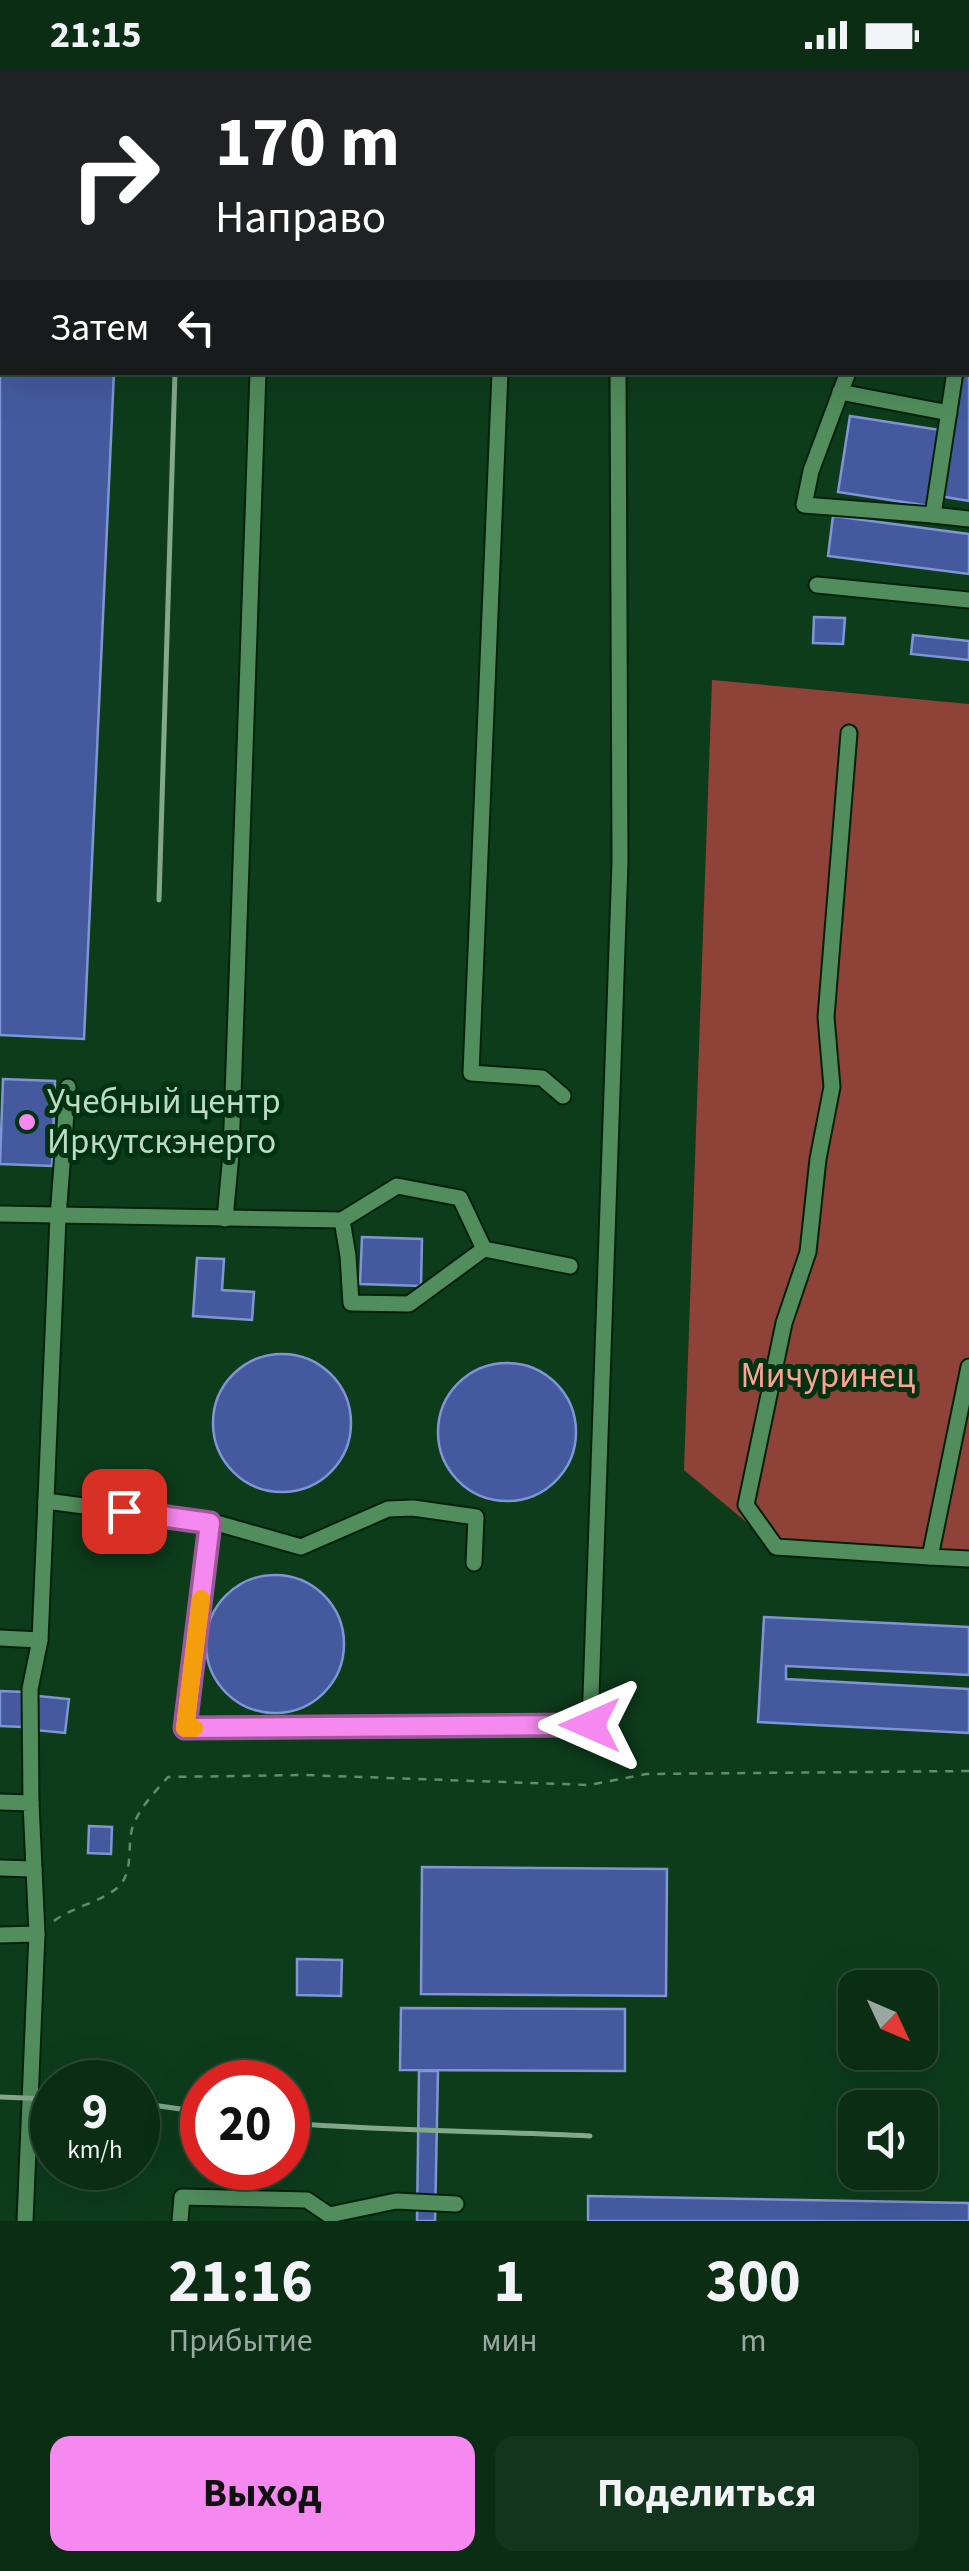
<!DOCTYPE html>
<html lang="ru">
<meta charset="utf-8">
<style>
:root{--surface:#0a2d14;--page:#13351d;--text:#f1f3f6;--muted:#99a8a0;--line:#2a4934;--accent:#f589ef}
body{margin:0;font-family:"Source Sans 3",sans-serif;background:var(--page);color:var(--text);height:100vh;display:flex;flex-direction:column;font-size:38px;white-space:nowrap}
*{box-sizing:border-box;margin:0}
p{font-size:32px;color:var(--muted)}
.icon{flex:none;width:55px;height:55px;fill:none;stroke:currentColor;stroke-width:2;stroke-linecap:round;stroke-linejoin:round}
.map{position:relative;height:2151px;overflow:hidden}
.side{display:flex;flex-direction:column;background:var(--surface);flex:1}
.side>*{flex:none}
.hud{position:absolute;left:0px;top:0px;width:970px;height:305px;box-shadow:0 10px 40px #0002,0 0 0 2px var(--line);background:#202124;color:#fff;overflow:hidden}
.needle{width:65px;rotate:134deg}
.fabs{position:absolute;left:838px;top:1900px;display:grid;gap:20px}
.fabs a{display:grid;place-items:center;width:100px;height:100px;border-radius:20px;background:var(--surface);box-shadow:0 10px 40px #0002,0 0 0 2px var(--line);font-size:50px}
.speed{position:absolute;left:30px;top:1990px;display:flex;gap:20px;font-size:50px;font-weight:700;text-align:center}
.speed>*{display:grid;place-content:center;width:130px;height:130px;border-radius:50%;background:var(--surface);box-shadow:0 10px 40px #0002,0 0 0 2px var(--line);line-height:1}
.speed small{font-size:25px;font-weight:400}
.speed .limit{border:15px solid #d22;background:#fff;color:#111}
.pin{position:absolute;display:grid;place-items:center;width:85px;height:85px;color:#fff;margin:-42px;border-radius:20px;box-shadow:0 5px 15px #0006}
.me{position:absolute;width:110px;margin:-55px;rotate:270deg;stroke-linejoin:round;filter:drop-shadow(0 0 8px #0008)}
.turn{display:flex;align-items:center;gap:35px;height:210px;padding:0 50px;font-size:45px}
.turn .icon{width:130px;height:130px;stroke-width:2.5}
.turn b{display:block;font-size:70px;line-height:85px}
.then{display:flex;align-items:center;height:95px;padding:0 50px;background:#0003;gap:20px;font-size:38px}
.eta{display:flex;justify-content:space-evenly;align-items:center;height:170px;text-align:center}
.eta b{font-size:60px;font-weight:700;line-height:70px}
.cta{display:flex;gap:20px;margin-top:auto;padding:20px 50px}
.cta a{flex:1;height:115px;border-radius:20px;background:var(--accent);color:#111;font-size:40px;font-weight:700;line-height:115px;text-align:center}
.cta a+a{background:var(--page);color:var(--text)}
.status{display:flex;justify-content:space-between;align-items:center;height:70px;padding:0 50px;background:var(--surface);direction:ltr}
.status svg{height:28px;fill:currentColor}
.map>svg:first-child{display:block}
.green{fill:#8f4238}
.building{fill:#455a9e;stroke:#7f95d4;stroke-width:2.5}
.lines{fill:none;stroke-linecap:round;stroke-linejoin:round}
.minor-casing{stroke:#02210a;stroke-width:19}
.path{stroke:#658b6e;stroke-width:2.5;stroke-dasharray:8 8;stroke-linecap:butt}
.minor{stroke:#518d5d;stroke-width:15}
.rail{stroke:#84a88b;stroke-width:5}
.route-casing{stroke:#9f599b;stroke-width:25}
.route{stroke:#f589ef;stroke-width:18}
.slow{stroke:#f59e0b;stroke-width:18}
.poi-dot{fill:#f589ef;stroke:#013211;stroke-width:4}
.labels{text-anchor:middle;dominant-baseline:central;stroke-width:10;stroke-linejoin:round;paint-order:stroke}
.poi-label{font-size:35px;fill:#bddbc1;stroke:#013211;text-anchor:start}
.park-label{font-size:35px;fill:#ffa193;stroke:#013211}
</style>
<div class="status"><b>21:15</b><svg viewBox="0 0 49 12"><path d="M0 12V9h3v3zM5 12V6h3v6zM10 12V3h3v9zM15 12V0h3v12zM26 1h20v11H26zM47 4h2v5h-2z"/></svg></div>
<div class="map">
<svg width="969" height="2151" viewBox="0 0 969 2151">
<rect width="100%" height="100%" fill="#0d3c1b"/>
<polygon class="green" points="712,610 969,634 969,1489 776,1477 684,1400"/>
<g class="building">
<polygon points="0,64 2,302 114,302 84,969 0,965"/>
<polygon points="968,298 969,299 969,431 939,426 958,302 968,302"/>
<polygon points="850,346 940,360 929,436 838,422"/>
<polygon points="833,446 969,464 969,504 828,486"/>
<polygon points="814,547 845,548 843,574 813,573"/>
<polygon points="913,565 969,571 969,590 911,584"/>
<polygon points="3,1009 55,1011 52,1096 0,1094"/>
<polygon points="362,1167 422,1169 421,1216 360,1214"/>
<polygon points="197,1188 224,1189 222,1220 254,1222 252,1250 193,1246"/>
<circle cx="282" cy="1353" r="69"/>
<circle cx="507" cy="1362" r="69"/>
<circle cx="275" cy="1574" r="69"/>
<polygon points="764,1547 969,1557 969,1605 786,1596 786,1609 969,1619 969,1663 758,1652"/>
<polygon points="0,1621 25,1622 22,1657 0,1656"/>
<polygon points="38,1626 69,1629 65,1663 34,1660"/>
<polygon points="89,1756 112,1757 111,1784 88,1783"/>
<polygon points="422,1797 667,1799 666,1926 421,1924"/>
<polygon points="297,1889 342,1890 341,1926 297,1925"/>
<polygon points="401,1938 625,1939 625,2001 400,2000"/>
<polygon points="419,2001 438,2001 435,2151 417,2151"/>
<polygon points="588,2126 969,2133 969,2151 588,2151"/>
</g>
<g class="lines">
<g class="minor-casing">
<g id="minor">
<polyline points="500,0 500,2"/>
<polyline points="618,0 618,2"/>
<polyline points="738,0 738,2"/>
<polyline points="280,2 281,0"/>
<polyline points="960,2 961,0"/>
<polyline points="968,171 969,171"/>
<polyline points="968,187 969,186"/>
<polyline points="968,238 969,231"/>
<polyline points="968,285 969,286"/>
<polyline points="500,302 471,1003 542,1008 563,1026"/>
<polyline points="848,302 811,401 804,435 933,445 955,302"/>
<polyline points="840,322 949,343"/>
<polyline points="933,445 969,449"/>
<polyline points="817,515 969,530"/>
<polyline points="849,663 826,947 832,1017 818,1089 808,1182 784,1253 746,1435 776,1477 930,1487"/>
<polyline points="0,1144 342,1150 397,1116 460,1128 484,1179"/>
<polyline points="225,1149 231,1084 258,302"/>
<polyline points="342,1150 348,1186 351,1233 409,1234 484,1179 570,1196"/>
<polyline points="969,1297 930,1487 969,1489"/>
<polyline points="46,1431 220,1454 301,1477 388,1439 413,1438 476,1447 474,1493"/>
<polyline points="210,1453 185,1658 590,1655 620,792 618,302"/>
<polyline points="0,1568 40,1570"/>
<polyline points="0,1732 31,1733 37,1864 25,2151"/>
<polyline points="31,1733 30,1619 40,1570 58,1147 68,1017"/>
<polyline points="0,1798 34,1799"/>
<polyline points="0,1865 37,1864"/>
<polyline points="180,2151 182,2127 307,2130 329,2145 396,2131 456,2134"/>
</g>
</g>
<path class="path" d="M54,1851C72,1837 101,1832 117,1818C134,1803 127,1779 132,1759C138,1739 155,1722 168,1707L304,1705L589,1715L646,1704L969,1701"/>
<use href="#minor" class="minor"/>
<g class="rail">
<polyline points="192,2 192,0"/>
<polyline points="159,830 175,302"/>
<polyline points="0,2027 52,2029"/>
<polyline points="138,2033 202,2042"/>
<path d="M288,2053C388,2061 489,2061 590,2066"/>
</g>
</g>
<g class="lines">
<g class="route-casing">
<polyline id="route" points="124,1441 210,1453 185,1658 590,1655"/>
</g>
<use href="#route" class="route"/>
<polyline class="slow" points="194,1658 185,1658 201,1529"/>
</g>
<circle class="poi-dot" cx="27" cy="1052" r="10"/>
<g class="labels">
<g class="poi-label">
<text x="47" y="1032">Учебный центр<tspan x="47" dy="40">Иркутскэнерго</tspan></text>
</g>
<g class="park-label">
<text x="828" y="1306">Мичуринец</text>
</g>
</g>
</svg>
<div class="fabs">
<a><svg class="needle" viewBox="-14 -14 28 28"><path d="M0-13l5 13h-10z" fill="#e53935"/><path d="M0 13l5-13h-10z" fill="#99a8a0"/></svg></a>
<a><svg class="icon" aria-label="sound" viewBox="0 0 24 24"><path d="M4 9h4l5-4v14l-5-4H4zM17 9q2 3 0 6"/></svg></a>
</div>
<div class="speed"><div>9<small>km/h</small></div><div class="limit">20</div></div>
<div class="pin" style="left:124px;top:1441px;background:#d93025"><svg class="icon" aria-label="arrive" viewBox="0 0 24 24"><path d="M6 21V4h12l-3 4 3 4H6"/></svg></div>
<svg class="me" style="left:590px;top:1655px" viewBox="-20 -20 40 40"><path d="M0-17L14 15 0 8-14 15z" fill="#f589ef" stroke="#fff" stroke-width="4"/></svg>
<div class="hud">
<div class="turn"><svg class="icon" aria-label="right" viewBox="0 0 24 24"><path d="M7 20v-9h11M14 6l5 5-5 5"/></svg><div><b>170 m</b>Направо</div></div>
<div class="then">Затем<svg class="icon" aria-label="left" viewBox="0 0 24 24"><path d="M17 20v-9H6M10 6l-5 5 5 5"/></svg></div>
</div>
</div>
<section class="side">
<div class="eta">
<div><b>21:16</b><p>Прибытие</p></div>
<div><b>1</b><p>мин</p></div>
<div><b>300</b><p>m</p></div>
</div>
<div class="cta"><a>Выход</a><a>Поделиться</a></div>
</section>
